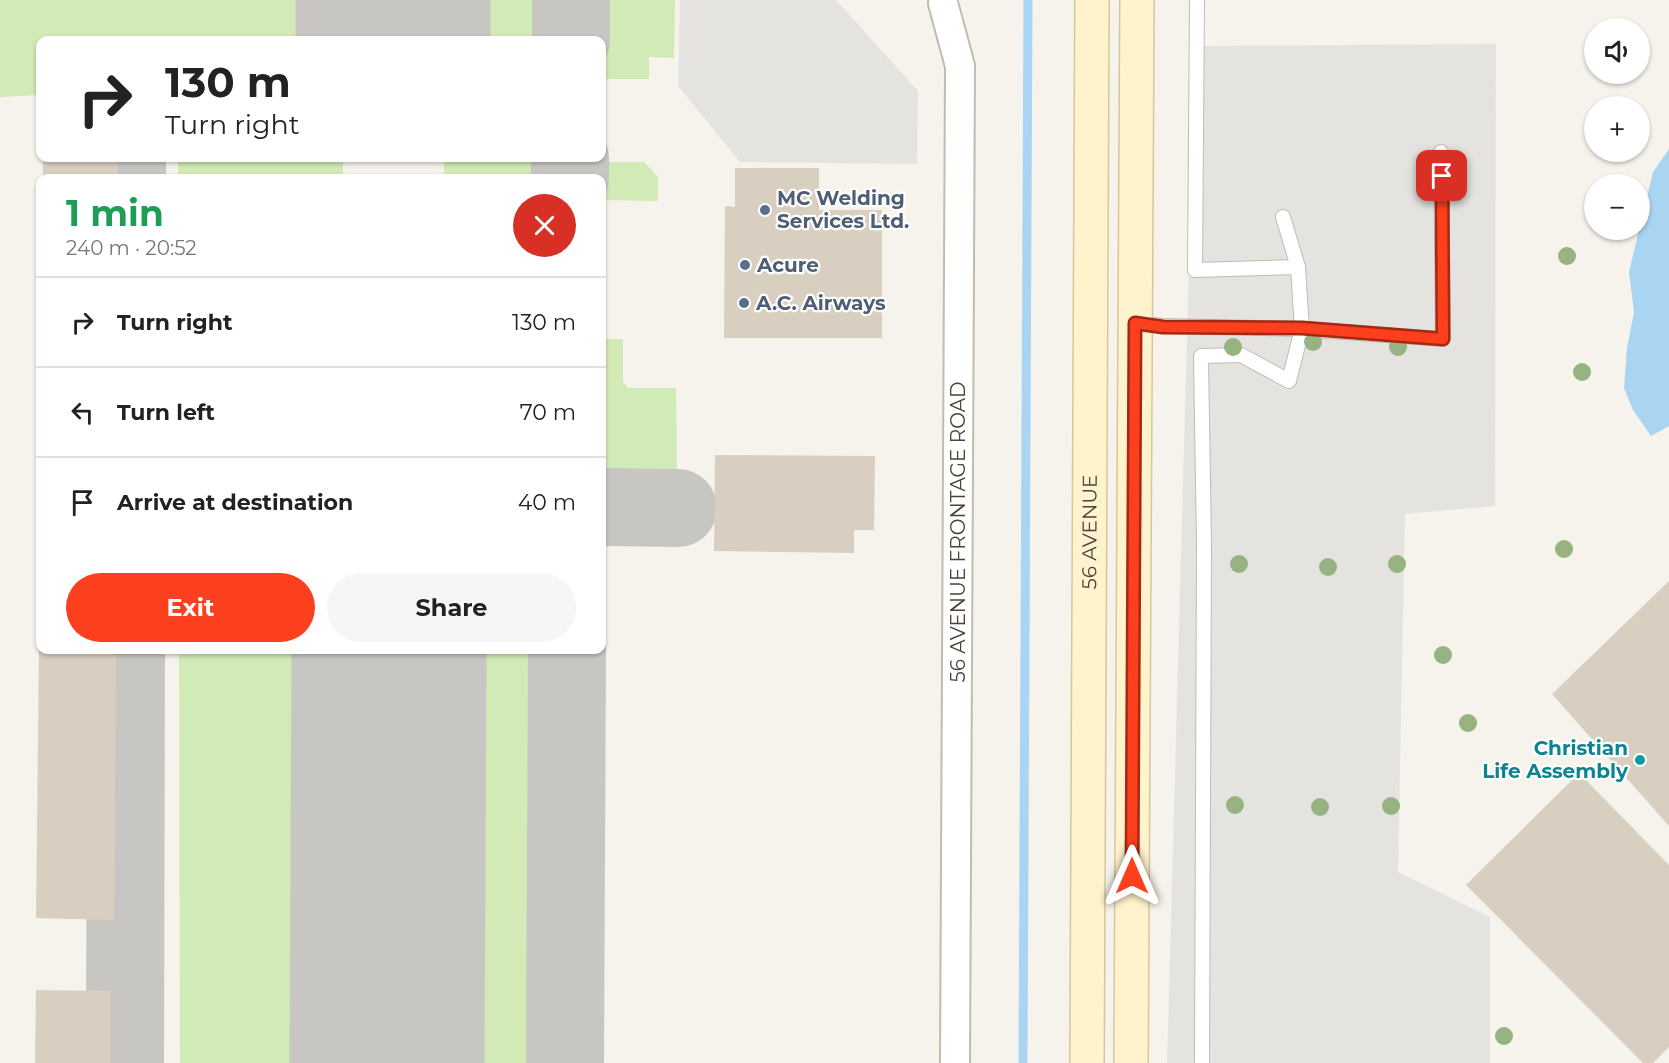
<!DOCTYPE html>
<meta charset="utf-8">
<style>
:root{--surface:#fff;--page:#f6f6f6;--text:#222;--muted:#767676;--line:#e0e0e0;--accent:#fc3f1d}
body{margin:0;font-family:Montserrat,sans-serif;background:var(--page);color:var(--text);height:100vh;display:flex;flex-direction:column;font-size:22px;white-space:nowrap}
*{box-sizing:border-box;margin:0}
p{font-size:20px;color:var(--muted)}
.icon{flex:none;width:33px;height:33px;fill:none;stroke:currentColor;stroke-width:2;stroke-linecap:round;stroke-linejoin:round}
.map{position:relative;flex:1;overflow:hidden}
.side{position:absolute;left:36px;top:174px;width:570px;height:480px;display:flex;flex-direction:column;background:var(--surface);border-radius:12px;box-shadow:0 2px 4px #0004}
.side>*{flex:none}
.banner{position:absolute;left:36px;top:36px;width:570px;height:126px;border-radius:12px;box-shadow:0 2px 4px #0004;background:#fff;color:var(--text);overflow:hidden}
.tools{position:absolute;left:1584px;top:18px;display:grid;gap:12px}
.tools a{display:grid;place-items:center;width:66px;height:66px;border-radius:50%;background:var(--surface);box-shadow:0 2px 4px #0004;font-size:30px}
.pin{position:absolute;display:grid;place-items:center;width:51px;height:51px;color:#fff;margin:-26px;border-radius:12px;box-shadow:0 3px 9px #0006}
.me{position:absolute;width:66px;margin:-33px;rotate:0deg;stroke-linejoin:round;filter:drop-shadow(0 0 4px #0008)}
.turn{display:flex;align-items:center;gap:21px;height:126px;padding:0 30px;font-size:27px}
.turn .icon{width:78px;height:78px;stroke-width:2.5}
.turn b{display:block;font-size:42px;line-height:51px}
.round{display:grid;place-items:center;flex:none;width:63px;height:63px;border-radius:32px;background:var(--page)}
.headline{display:flex;align-items:center;justify-content:space-between;height:102px;padding:0 30px}
h1{font-size:36px;font-weight:700;line-height:45px;color:#1e9e55}
.cta{display:flex;gap:12px;margin-top:auto;padding:12px 30px}
.cta a{flex:1;height:69px;border-radius:36px;background:var(--accent);color:#fff;font-size:24px;font-weight:700;line-height:69px;text-align:center}
.cta a+a{background:var(--page);color:var(--text)}
ul{padding:0;list-style:none}
li{display:flex;align-items:center;gap:18px;height:90px;padding:0 30px;border-top:2px solid var(--line)}
li div{flex:1}
li b{display:block;font-size:22px}
li em{font-style:normal}
.map>svg:first-child{display:block}
.green{fill:#d2eab5}
.parking{fill:#e5e3e0}
.water{fill:#a9d4f2}
.lines{fill:none;stroke-linecap:round;stroke-linejoin:round}
.stream{stroke:#a9d4f2;stroke-width:9}
.taxiway{stroke:#c8c6c3;stroke-width:78}
.runway{stroke:#c8c6c3;stroke-width:195}
.building{fill:#d8cfc1}
.lane-casing{stroke:#c2bbae;stroke-width:16}
.street-casing{stroke:#c2bbae;stroke-width:32}
.secondary-casing{stroke:#d6c79b;stroke-width:36}
.lane{stroke:#fff;stroke-width:14}
.street{stroke:#fff;stroke-width:28}
.secondary{stroke:#fff3cd;stroke-width:33}
.tree{fill:#97b381}
.route-casing{stroke:#a42913;stroke-width:15}
.route{stroke:#fc3f1d;stroke-width:10}
.service-dot{fill:#5c6f8a;stroke:#fff;stroke-width:2}
.culture-dot{fill:#0f9aa8;stroke:#fff;stroke-width:2}
.labels{text-anchor:middle;dominant-baseline:central;stroke-width:4.5;stroke-linejoin:round;paint-order:stroke}
.service-label{font-size:20px;font-weight:bold;fill:#4e5e75;stroke:#fff;text-anchor:start}
.street-label{font-size:20px;fill:#4b4439;stroke:#fff}
.culture-label{font-size:20px;font-weight:bold;fill:#0d838f;stroke:#fff;text-anchor:end}
</style>
<div class="map">
<svg width="1669" height="1063" viewBox="0 0 1669 1063">
<rect width="100%" height="100%" fill="#f6f3ec"/>
<g class="green">
<polygon points="0,0 345,0 344,40 40,40 40,95 0,97"/>
<polygon points="459,0 547,0 557,8 556,40 445,40 445,10"/>
<polygon points="602,0 675,0 674,58 649,57 649,79 602,79"/>
<rect x="178" y="158" width="165" height="20"/>
<rect x="444" y="158" width="112" height="20"/>
<polygon points="600,162 644,162 658,177 658,201 602,200"/>
<polygon points="602,339 623,339 623,382 628,388 676,388 677,480 664,495 602,494"/>
<polygon points="179,650 340,650 337,1063 180,1063"/>
<polygon points="441,650 553,650 550,1063 439,1063"/>
</g>
<g class="parking">
<polygon points="680,0 836,0 918,91 917,164 740,162 678,86"/>
<polygon points="1496,44 1495,506 1405,514 1398,872 1490,917 1490,1063 1167,1063 1195,46"/>
</g>
<polygon class="water" points="1669,149 1669,426 1651,436 1633,410 1624,388 1627,348 1634,312 1629,272 1653,172"/>
<g class="lines">
<polyline class="stream" points="1023,1063 1028,0"/>
<g class="taxiway">
<polyline points="571,40 571,0"/>
<polyline points="127,178 127,158"/>
<polyline points="570,178 570,158"/>
<polyline points="602,507 678,508"/>
<polyline points="125,1063 126,650"/>
<polyline points="565,1063 567,650"/>
</g>
<g class="runway">
<polyline points="393,40 393,0"/>
<polyline points="387,1063 389,650"/>
</g>
</g>
<g class="building">
<rect x="43" y="158" width="75" height="20"/>
<polygon points="735,168 819,168 819,210 882,210 882,338 724,338 725,206 735,207"/>
<polygon points="715,455 875,456 874,530 854,530 854,553 714,551"/>
<polygon points="1669,581 1669,826 1552,694"/>
<polygon points="39,650 116,650 114,920 36,918"/>
<polygon points="1579,773 1669,865 1669,1047 1653,1063 1643,1063 1466,885"/>
<polygon points="36,990 111,991 111,1063 35,1063"/>
</g>
<g class="lines">
<g class="lane-casing">
<g id="lane">
<polyline points="1197,0 1195,270 1298,267"/>
<polyline points="1135,323 1163,326 1302,329 1443,339 1441,152"/>
<polyline points="1202,1063 1204,546 1201,356 1241,355 1289,381 1302,329 1298,267 1283,217"/>
</g>
</g>
<g class="street-casing">
<polyline id="street" points="943,3 960,66 955,1063"/>
</g>
<g class="secondary-casing">
<g id="secondary">
<path id="s1" d="M1087,1063L1092,0"/>
<polyline points="1131,1063 1137,0"/>
</g>
</g>
<use href="#lane" class="lane"/>
<use href="#street" class="street"/>
<use href="#secondary" class="secondary"/>
</g>
<g class="tree">
<circle cx="1567" cy="256" r="9"/>
<circle cx="1313" cy="342" r="9"/>
<circle cx="1233" cy="347" r="9"/>
<circle cx="1398" cy="347" r="9"/>
<circle cx="1582" cy="372" r="9"/>
<circle cx="1564" cy="549" r="9"/>
<circle cx="1239" cy="564" r="9"/>
<circle cx="1397" cy="564" r="9"/>
<circle cx="1328" cy="567" r="9"/>
<circle cx="1443" cy="655" r="9"/>
<circle cx="1468" cy="723" r="9"/>
<circle cx="1235" cy="805" r="9"/>
<circle cx="1391" cy="806" r="9"/>
<circle cx="1320" cy="807" r="9"/>
<circle cx="1504" cy="1036" r="9"/>
</g>
<g class="lines">
<g class="route-casing">
<polyline id="route" points="1132,876 1135,323 1163,327 1302,328 1443,339 1442,176"/>
</g>
<use href="#route" class="route"/>
</g>
<g class="service-dot">
<circle cx="765" cy="210" r="6"/>
<circle cx="745" cy="265" r="6"/>
<circle cx="744" cy="303" r="6"/>
</g>
<circle class="culture-dot" cx="1640" cy="760" r="6"/>
<g class="labels">
<g class="service-label">
<text x="777" y="198">MC Welding<tspan x="777" dy="23">Services Ltd.</tspan></text>
<text x="757" y="265">Acure</text>
<text x="756" y="303">A.C. Airways</text>
</g>
<g class="street-label">
<text stroke="none"><textPath href="#s1" startOffset="531">56 AVENUE</textPath></text>
<text transform="translate(958 532) rotate(-90)">56 AVENUE FRONTAGE ROAD</text>
</g>
<g class="culture-label">
<text x="1628" y="748">Christian<tspan x="1628" dy="23">Life Assembly</tspan></text>
</g>
</g>
</svg>
<div class="tools">
<a><svg class="icon" aria-label="sound" viewBox="0 0 24 24"><path d="M4 9h4l5-4v14l-5-4H4zM17 9q2 3 0 6"/></svg></a>
<a>+</a>
<a>−</a>
</div>
<div class="pin" style="left:1442px;top:176px;background:#d93025"><svg class="icon" aria-label="arrive" viewBox="0 0 24 24"><path d="M6 21V4h12l-3 4 3 4H6"/></svg></div>
<svg class="me" style="left:1132px;top:876px" viewBox="-20 -20 40 40"><path d="M0-17L14 15 0 8-14 15z" fill="#fc3f1d" stroke="#fff" stroke-width="4"/></svg>
<div class="banner">
<div class="turn"><svg class="icon" aria-label="right" viewBox="0 0 24 24"><path d="M7 20v-9h11M14 6l5 5-5 5"/></svg><div><b>130 m</b>Turn right</div></div>
</div>
<section class="side">
<div class="headline"><div><h1>1 min</h1><p>240 m · 20:52</p></div><a class="round" style="background:#d93025;color:#fff"><svg class="icon" aria-label="close" viewBox="0 0 24 24"><path d="M6 6l12 12M18 6L6 18"/></svg></a></div>
<ul>
<li><svg class="icon" aria-label="right" viewBox="0 0 24 24"><path d="M7 20v-9h11M14 6l5 5-5 5"/></svg><div><b>Turn right</b></div><em>130 m</em></li>
<li><svg class="icon" aria-label="left" viewBox="0 0 24 24"><path d="M17 20v-9H6M10 6l-5 5 5 5"/></svg><div><b>Turn left</b></div><em>70 m</em></li>
<li><svg class="icon" aria-label="arrive" viewBox="0 0 24 24"><path d="M6 21V4h12l-3 4 3 4H6"/></svg><div><b>Arrive at destination</b></div><em>40 m</em></li>
</ul>
<div class="cta"><a>Exit</a><a>Share</a></div>
</section>
</div>
